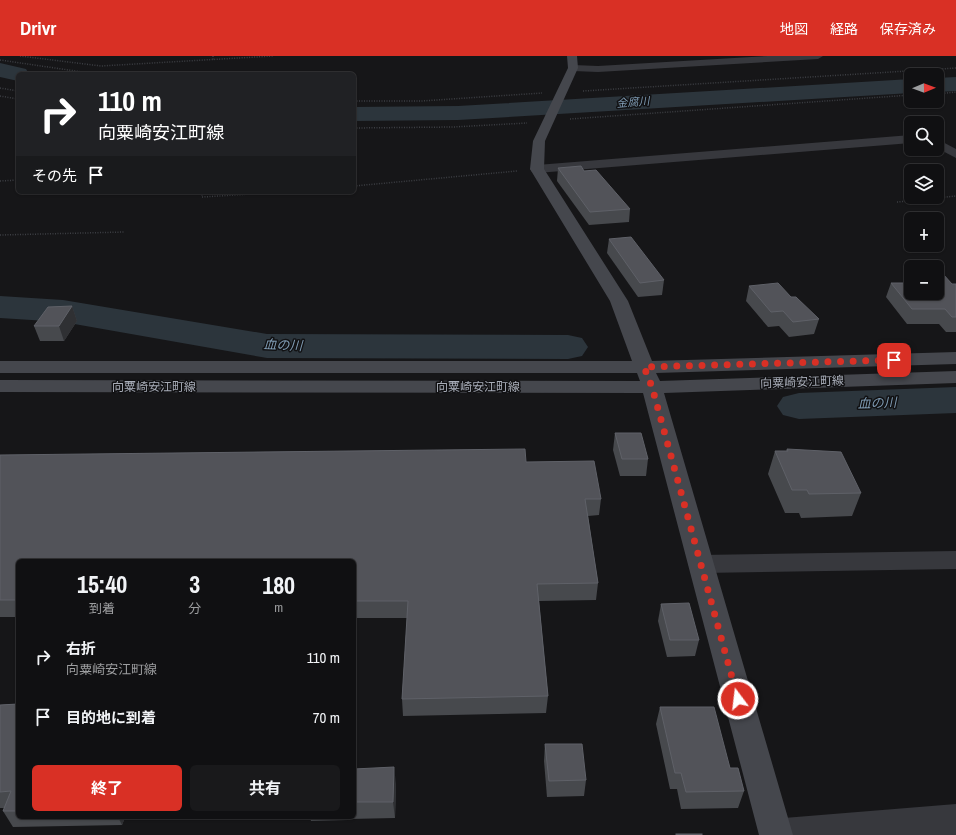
<!DOCTYPE html>
<html lang="ja">
<meta charset="utf-8">
<style>
:root{--surface:#101012;--page:#19191b;--text:#f1f3f6;--muted:#9c9d9f;--line:#303032;--accent:#d93025}
body{margin:0;font-family:"Archivo Narrow","Noto Sans JP",sans-serif;background:var(--page);color:var(--text);height:100vh;display:flex;flex-direction:column;font-size:15px;white-space:nowrap}
*{box-sizing:border-box;margin:0}
p{font-size:13px;color:var(--muted)}
.icon{flex:none;width:22px;height:22px;fill:none;stroke:currentColor;stroke-width:2;stroke-linecap:round;stroke-linejoin:round}
.map{position:relative;flex:1;overflow:hidden}
.sheet{position:absolute;left:16px;top:503px;width:340px;height:260px;display:flex;flex-direction:column;background:var(--surface);border-radius:6px;box-shadow:0 1px 3px #0004,0 0 0 1px var(--line)}
.sheet>*{flex:none}
.top-card{position:absolute;left:16px;top:16px;width:340px;height:122px;border-radius:6px;box-shadow:0 1px 3px #0004,0 0 0 1px var(--line);background:#202124;color:#fff;overflow:hidden}
.needle{width:26px;rotate:89deg}
.buttons{position:absolute;left:904px;top:12px;display:grid;gap:8px}
.buttons a{display:grid;place-items:center;width:40px;height:40px;border-radius:6px;background:var(--surface);box-shadow:0 1px 3px #0004,0 0 0 1px var(--line);font-size:20px}
.pin{position:absolute;display:grid;place-items:center;width:34px;height:34px;color:#fff;margin:-17px;border-radius:8px;box-shadow:0 2px 6px #0006}
.me{position:absolute;width:44px;margin:-22px;rotate:345deg;stroke-linejoin:round;filter:drop-shadow(0 0 3px #0008)}
.turn{display:flex;align-items:center;gap:14px;height:84px;padding:0 16px;font-size:18px}
.turn .icon{width:52px;height:52px;stroke-width:2.5}
.turn b{display:block;font-size:28px;line-height:34px}
.then{display:flex;align-items:center;height:38px;padding:0 16px;background:#0003;gap:8px;font-size:15px}
.eta{display:flex;justify-content:space-evenly;align-items:center;height:68px;text-align:center}
.eta b{font-size:24px;font-weight:700;line-height:28px}
.primary-button{display:flex;gap:8px;margin-top:auto;padding:8px 16px}
.primary-button a{flex:1;height:46px;border-radius:6px;background:var(--accent);color:#fff;font-size:16px;font-weight:700;line-height:46px;text-align:center}
.primary-button a+a{background:var(--page);color:var(--text)}
ul{padding:0;list-style:none}
li{display:flex;align-items:center;gap:12px;height:60px;padding:0 16px}
li div{flex:1}
li b{display:block;font-size:15px}
li em{font-style:normal}
header{display:flex;align-items:center;gap:24px;box-sizing:border-box;height:56px;padding:0 20px;background:var(--accent);color:#fff}
header strong{font-size:19px}
nav{display:flex;gap:22px;margin-inline-start:auto;font-size:14px}
.map>svg:first-child{display:block}
.lines{fill:none;stroke-linecap:round;stroke-linejoin:round}
.river{fill:#2c353c;fill-rule:evenodd}
.path{stroke:#3d3f44;stroke-width:1.5;stroke-dasharray:1 1.5;stroke-linecap:butt}
.street{fill:#37383d;fill-rule:evenodd}
.secondary{fill:#45474d;fill-rule:evenodd}
.wall{fill:#47494d}
.shaded-wall{fill:#2f3033}
.building{fill:#525359;stroke:#5f6168}
.route{stroke:#d93025;stroke-width:7;stroke-dasharray:0 12.6}
.labels{text-anchor:middle;dominant-baseline:central;stroke-width:3;stroke-linejoin:round;paint-order:stroke}
.far-water-label{font-size:11px;font-style:italic;fill:#7f9bb3;stroke:#111113}
.street-label{font-size:12px;fill:#a8adb8;stroke:#111113}
.water-label{font-size:13px;font-style:italic;fill:#7f9bb3;stroke:#111113}
</style>
<header>
<strong>Drivr</strong>
<nav><a>地図</a><a>経路</a><a>保存済み</a></nav>
</header>
<div class="map">
<svg width="956" height="779" viewBox="0 0 956 779">
<rect width="100%" height="100%" fill="#161618"/>
<g class="lines">
<g class="river">
<polygon points="0,7 26,13 29,18 18,18 18,25 0,21"/>
<polygon points="956,21 956,35 937,36 937,22"/>
<polygon points="911,23 911,37 458,64 354,65 354,51 458,50"/>
<polygon points="0,240 63,244 267,278 568,279 582,282 588,291 582,300 568,303 267,302 63,266 0,262"/>
<polygon points="956,331 956,357 799,363 783,359 777,350 783,341 799,337"/>
</g>
<g class="path">
<polyline points="20,0 101,10 273,0"/>
<polyline points="213,0 213,5"/>
<polyline points="0,4 96,18"/>
<polyline points="0,32 18,35"/>
<polyline points="583,35 956,12"/>
<polyline points="937,38 956,36"/>
<polyline points="0,40 18,43"/>
<polyline points="354,45 421,45 542,37"/>
<polyline points="570,63 911,39"/>
<polyline points="354,72 453,71 527,67"/>
<polyline points="0,125 18,124"/>
<polyline points="354,130 517,115"/>
<polyline points="202,136 202,141 284,136"/>
<polyline points="897,146 956,140"/>
<polyline points="0,179 125,176"/>
</g>
<g class="street">
<polygon points="768,0 823,0 818,3 598,16 573,15 568,12 573,9 598,10"/>
<polygon points="911,79 911,87 537,117 532,116 530,113 532,110 537,109"/>
<polygon points="937,83 956,93 956,102 937,92"/>
<polygon points="956,495 956,513 701,517 692,515 688,508 692,501 701,499"/>
<polygon points="956,748 956,779 767,779 772,767 784,762"/>
</g>
<polygon class="secondary" points="567,0 577,0 578,12 545,85 544,113 628,245 652,305 956,296 956,308 656,317 660,325 956,315 956,327 664,337 793,779 759,779 643,337 0,336 0,324 640,325 637,317 0,317 0,305 632,305 610,245 530,113 533,85 568,12"/>
</g>
<g class="wall">
<polygon points="558,112 584,115 630,153 629,166 589,169 557,125"/>
<polygon points="609,183 664,224 662,239 638,241 607,197"/>
<polygon points="891,227 956,228 956,276 946,276 939,268 907,268 886,241"/>
<polygon points="749,230 791,241 819,263 814,278 789,281 779,270 768,271 746,245"/>
<polygon points="72,250 77,265 64,285 40,285 34,270"/>
<polygon points="615,377 648,403 646,420 620,420 613,394"/>
<polygon points="787,393 861,437 852,460 801,462 799,457 785,457 768,418 775,395 786,395"/>
<polygon points="0,399 526,406 601,443 599,459 588,460 598,527 596,544 539,545 548,640 546,657 403,660 402,643 407,562 354,562 354,505 18,505 18,561 0,561"/>
<polygon points="661,548 699,584 695,600 667,601 658,565"/>
<polygon points="18,648 18,761 164,761 164,763 124,764 122,769 13,771 3,755 4,752 0,752 0,649"/>
<polygon points="660,651 730,712 744,735 738,752 681,753 677,733 670,733 656,668"/>
<polygon points="545,688 586,724 584,740 547,741 544,705"/>
<polygon points="354,713 396,728 395,762 349,763 348,764 311,765 310,761 354,761"/>
</g>
<g class="shaded-wall">
<polygon points="72,250 77,265 64,285 59,270"/>
<polygon points="394,711 396,728 395,762 393,746"/>
<polygon points="118,761 122,761 124,764 122,769"/>
</g>
<g class="building">
<polygon points="581,110 584,115 596,114 630,153 590,156 558,112"/>
<polygon points="631,181 664,224 640,227 609,183"/>
<polygon points="937,218 943,218 952,228 956,228 956,261 952,261 945,253 912,253 891,227 911,227 911,237 937,237"/>
<polygon points="778,227 791,241 796,241 819,263 793,266 783,255 771,256 749,230"/>
<polygon points="72,250 59,270 34,270 48,251"/>
<polygon points="615,377 641,377 648,403 622,403"/>
<polygon points="525,393 526,406 594,405 601,443 585,443 598,527 537,528 548,640 402,643 408,545 354,545 354,505 18,505 18,544 0,544 0,399"/>
<polygon points="787,393 841,396 861,437 809,438 807,434 792,434 775,395 788,395"/>
<polygon points="689,547 699,584 670,584 661,548"/>
<polygon points="18,648 18,755 3,755 11,735 0,736 0,649"/>
<polygon points="660,651 714,651 730,712 738,712 744,735 686,736 681,717 675,717"/>
<polygon points="545,688 582,688 586,724 549,725"/>
<polygon points="394,711 393,746 354,746 354,713"/>
<rect x="676" y="778" width="26" height="1"/>
</g>
<g class="lines">
<polyline class="route" points="738,643 652,331 644,311 894,304"/>
</g>
<g class="labels">
<g class="far-water-label">
<text transform="translate(633 46) rotate(-4)">金腐川</text>
</g>
<g class="street-label">
<text transform="translate(802 326) rotate(-2)">向粟崎安江町線</text>
<text x="154" y="331">向粟崎安江町線</text>
<text x="478" y="331">向粟崎安江町線</text>
</g>
<g class="water-label">
<text transform="translate(283 289) rotate(2)">血の川</text>
<text transform="translate(877 347) rotate(-2)">血の川</text>
</g>
</g>
</svg>
<div class="buttons">
<a><svg class="needle" viewBox="-14 -14 28 28"><path d="M0-13l5 13h-10z" fill="#e53935"/><path d="M0 13l5-13h-10z" fill="#9c9d9f"/></svg></a>
<a><svg class="icon" aria-label="search" viewBox="0 0 24 24"><circle cx="10" cy="10" r="6"/><path d="M15 15l6 6"/></svg></a>
<a><svg class="icon" aria-label="layers" viewBox="0 0 24 24"><path d="M12 4l9 5-9 5-9-5zM3 14l9 5 9-5"/></svg></a>
<a>+</a>
<a>−</a>
</div>
<div class="pin" style="left:894px;top:304px;background:#d93025"><svg class="icon" aria-label="arrive" viewBox="0 0 24 24"><path d="M6 21V4h12l-3 4 3 4H6"/></svg></div>
<svg class="me" style="left:738px;top:643px" viewBox="-20 -20 40 40"><circle r="17" fill="#d93025" stroke="#fff" stroke-width="3"/><path d="M0-11L8 9 0 5-8 9z" fill="#fff"/></svg>
<div class="top-card">
<div class="turn"><svg class="icon" aria-label="right" viewBox="0 0 24 24"><path d="M7 20v-9h11M14 6l5 5-5 5"/></svg><div><b>110 m</b>向粟崎安江町線</div></div>
<div class="then">その先<svg class="icon" aria-label="arrive" viewBox="0 0 24 24"><path d="M6 21V4h12l-3 4 3 4H6"/></svg></div>
</div>
<section class="sheet">
<div class="eta">
<div><b>15:40</b><p>到着</p></div>
<div><b>3</b><p>分</p></div>
<div><b>180</b><p>m</p></div>
</div>
<ul>
<li><svg class="icon" aria-label="right" viewBox="0 0 24 24"><path d="M7 20v-9h11M14 6l5 5-5 5"/></svg><div><b>右折</b><p>向粟崎安江町線</p></div><em>110 m</em></li>
<li><svg class="icon" aria-label="arrive" viewBox="0 0 24 24"><path d="M6 21V4h12l-3 4 3 4H6"/></svg><div><b>目的地に到着</b></div><em>70 m</em></li>
</ul>
<div class="primary-button"><a>終了</a><a>共有</a></div>
</section>
</div>
